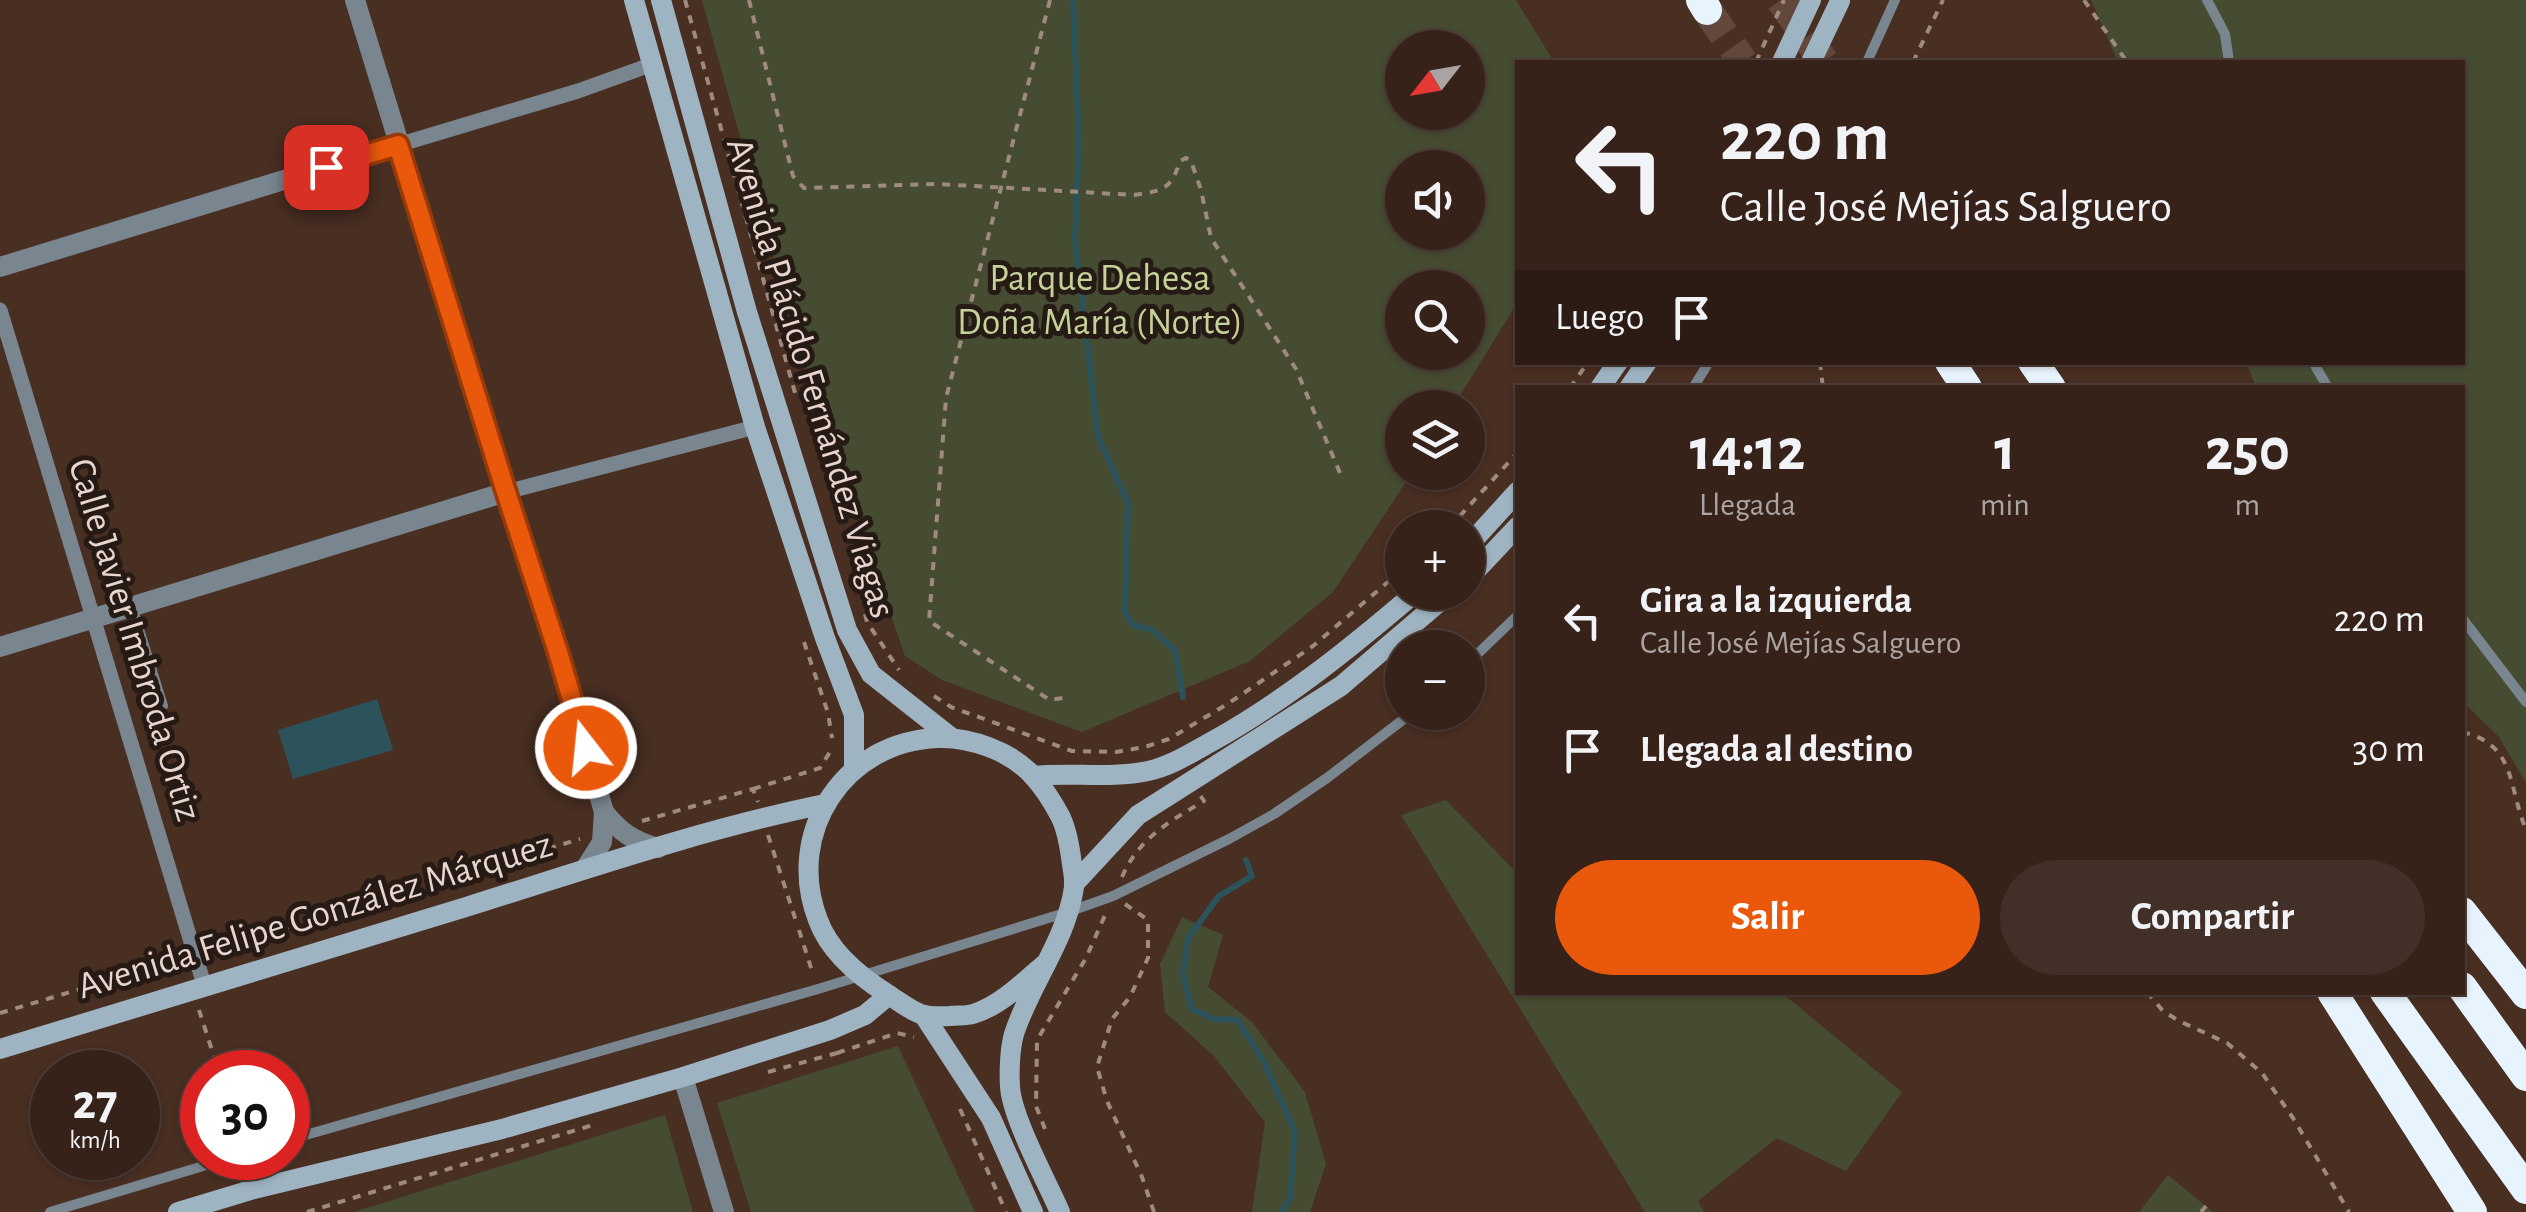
<!DOCTYPE html>
<html lang="es">
<meta charset="utf-8">
<style>
:root{--surface:#37221a;--page:#422f27;--text:#f1f3f6;--muted:#aaa4a2;--line:#513f39;--accent:#ea580c}
body{margin:0;font-family:"Alegreya Sans",sans-serif;background:var(--page);color:var(--text);height:100vh;display:flex;flex-direction:column;font-size:38px;white-space:nowrap}
*{box-sizing:border-box;margin:0}
p{font-size:32px;color:var(--muted)}
.icon{flex:none;width:55px;height:55px;fill:none;stroke:currentColor;stroke-width:2;stroke-linecap:round;stroke-linejoin:round}
.map{position:relative;flex:1;overflow:hidden}
.drawer{position:absolute;left:1515px;top:385px;width:950px;height:610px;display:flex;flex-direction:column;background:var(--surface);border-radius:0px;box-shadow:0 2px 8px #0004,0 0 0 2px var(--line)}
.drawer>*{flex:none}
.hud{position:absolute;left:1515px;top:60px;width:950px;height:305px;border-radius:0px;box-shadow:0 2px 8px #0004,0 0 0 2px var(--line);background:#37221a;color:var(--text);overflow:hidden}
.needle{width:65px;rotate:239deg}
.controls{position:absolute;left:1385px;top:30px;display:grid;gap:20px}
.controls a{display:grid;place-items:center;width:100px;height:100px;border-radius:50%;background:var(--surface);box-shadow:0 2px 8px #0004,0 0 0 2px var(--line);font-size:50px}
.speed{position:absolute;left:30px;top:1050px;display:flex;gap:20px;font-size:50px;font-weight:700;text-align:center}
.speed>*{display:grid;place-content:center;width:130px;height:130px;border-radius:50%;background:var(--surface);box-shadow:0 2px 8px #0004,0 0 0 2px var(--line);line-height:1}
.speed small{font-size:25px;font-weight:400}
.speed .limit{border:15px solid #d22;background:#fff;color:#111}
.pin{position:absolute;display:grid;place-items:center;width:85px;height:85px;color:#fff;margin:-42px;border-radius:20px;box-shadow:0 5px 15px #0006}
.me{position:absolute;width:110px;margin:-55px;rotate:344deg;stroke-linejoin:round;filter:drop-shadow(0 0 8px #0008)}
.turn{display:flex;align-items:center;gap:35px;height:210px;padding:0 40px;font-size:45px}
.turn .icon{width:130px;height:130px;stroke-width:2.5}
.turn b{display:block;font-size:70px;line-height:85px}
.then{display:flex;align-items:center;height:95px;padding:0 40px;background:#0003;gap:20px;font-size:38px}
.eta{display:flex;justify-content:space-evenly;align-items:center;height:170px;text-align:center}
.eta b{font-size:60px;font-weight:600;line-height:70px}
.primary-button{display:flex;gap:20px;margin-top:auto;padding:20px 40px}
.primary-button a{flex:1;height:115px;border-radius:60px;background:var(--accent);color:#fff;font-size:40px;font-weight:600;line-height:115px;text-align:center}
.primary-button a+a{background:var(--page);color:var(--text)}
ul{padding:0;list-style:none}
li{display:flex;align-items:center;gap:30px;height:130px;padding:0 40px}
li div{flex:1}
li b{display:block;font-size:38px}
li em{font-style:normal}
.map>svg:first-child{display:block}
.green{fill:#464c32;fill-rule:evenodd}
.water{fill:#2c535c}
.lines{fill:none;stroke-linecap:round;stroke-linejoin:round}
.stream{stroke:#2c535c;stroke-width:6}
.motorway-tunnel{stroke:#61473c;stroke-width:30;stroke-dasharray:30 15;stroke-linecap:butt}
.path{stroke:#a08a80;stroke-width:4;stroke-dasharray:8 8;stroke-linecap:butt}
.service{stroke:#798690;stroke-width:10}
.pedestrian{stroke:#798690;stroke-width:15}
.minor{stroke:#798690;stroke-width:20}
.secondary{stroke:#9fb4c3;stroke-width:20}
.motorway{stroke:#e7f4fd;stroke-width:30}
.secondary-bridge{stroke:#9fb4c3;stroke-width:20}
.route-casing{stroke:#983908;stroke-width:25}
.route{stroke:#ea580c;stroke-width:18}
.labels{text-anchor:middle;dominant-baseline:central;stroke-width:10;stroke-linejoin:round;paint-order:stroke}
.park-label{font-size:38px;fill:#c4d199;stroke:#261a15}
.street-label{font-size:38px;fill:#e7d5ce;stroke:#261a15}
</style>
<div class="map">
<svg width="2526" height="1212" viewBox="0 0 2526 1212">
<rect width="100%" height="100%" fill="#492e22"/>
<g class="green">
<path d="M702,0H1516L1554,62H1518L1517,303L1453,407L1402,408V472L1412,473L1333,592L1250,661L1082,732L942,680L905,656L804,367ZM1402,48H1468V112H1402ZM1402,168H1468V232H1402ZM1402,288H1468V352H1402Z"/>
<polygon points="2091,0 2526,0 2526,783 2499,737 2463,702 2462,388 2256,387 2246,363 2462,362 2462,62 2118,62"/>
<polygon points="1446,800 1517,873 1518,992 1652,992 1711,995 1727,992 1782,993 1902,1092 1846,1171 1777,1138 1698,1201 1704,1212 1645,1212 1401,815"/>
<polygon points="1182,917 1223,935 1208,987 1252,1022 1305,1092 1326,1164 1310,1212 1252,1212 1265,1122 1214,1056 1165,1012 1160,964"/>
<polygon points="898,1046 975,1212 751,1212 717,1103"/>
<polygon points="665,1115 693,1212 354,1212"/>
<polygon points="2168,1175 2213,1212 2139,1212"/>
</g>
<polygon class="water" points="377,699 393,750 293,779 278,730"/>
<g class="lines">
<g class="stream">
<polyline points="1073,0 1079,142 1075,240 1098,436 1128,504 1125,612 1133,625 1152,630 1175,650 1183,697"/>
<polyline points="1246,860 1252,876 1219,896 1188,938 1183,975 1192,1009 1214,1019 1237,1020 1264,1062 1295,1132 1290,1198 1281,1212"/>
</g>
<g class="motorway-tunnel">
<polyline points="1781,0 1824,62"/>
<polyline points="1707,10 1743,62"/>
</g>
<g class="path">
<polyline points="685,0 797,400"/>
<path d="M749,0L793,176L804,188L938,184L1134,195C1162,191 1171,190 1180,161L1186,158L1191,161L1201,190L1211,238L1296,369L1340,473"/>
<polyline points="1050,0 946,398 929,621 1050,700 1069,697"/>
<polyline points="2084,0 2127,62"/>
<polyline points="1756,62 1784,0"/>
<polyline points="1913,62 1943,0"/>
<polyline points="1820,362 1823,388"/>
<polyline points="1570,388 1588,362"/>
<polyline points="1449,528 1518,452"/>
<polyline points="865,614 867,622 899,670"/>
<polyline points="804,642 828,713 832,738"/>
<polyline points="934,696 951,707 1072,751 1116,752 1145,747 1169,739 1229,703 1313,646 1402,570"/>
<path d="M2462,732C2517,744 2508,789 2526,829"/>
<polyline points="753,789 820,768 833,747"/>
<polyline points="642,821 753,789 758,802"/>
<polyline points="768,835 796,921"/>
<path d="M1122,877C1138,839 1170,821 1204,801L1200,795"/>
<polyline points="1125,904 1148,920 1148,958 1130,997 1112,1019 1097,1067 1107,1101 1142,1177 1154,1212"/>
<polyline points="799,930 813,974"/>
<polyline points="211,950 580,839"/>
<polyline points="2147,992 2163,1011 2179,1021 2227,1043 2262,1073 2293,1118 2349,1212"/>
<polyline points="199,1010 219,1072"/>
<polyline points="0,1013 178,960"/>
<polyline points="837,1053 897,1033 914,1037"/>
<polyline points="768,1072 837,1053 836,1050"/>
<polyline points="960,1109 1006,1212"/>
<polyline points="1045,1129 1036,1106 1037,1040 1086,958 1106,913"/>
<polyline points="307,1212 596,1124"/>
<polyline points="2201,1212 2206,1206"/>
</g>
<g class="service">
<polyline points="2207,0 2225,34 2229,62"/>
<polyline points="1867,62 1895,0"/>
<polyline points="2313,362 2328,388"/>
<polyline points="1693,388 1709,362"/>
<polyline points="132,607 163,706"/>
<polyline points="2462,618 2526,702"/>
<polyline points="1468,663 1518,615"/>
<polyline points="288,1140 818,989 1068,912 1113,896 1229,839 1274,814 1327,778 1413,712"/>
<polyline points="50,1212 230,1158"/>
</g>
<g class="pedestrian">
<polyline points="398,145 578,91 653,64"/>
<polyline points="0,310 205,988"/>
<polyline points="506,492 755,427"/>
</g>
<g class="minor">
<polyline points="355,0 506,492 558,653 604,812 602,842 585,869"/>
<polyline points="0,267 398,145"/>
<polyline points="0,647 506,492"/>
<path d="M604,812C620,832 633,841 658,848"/>
<polyline points="683,1077 724,1212"/>
</g>
<g class="secondary">
<polyline points="634,0 755,427 825,638 854,715 854,768"/>
<polyline points="661,0 747,312 847,630 871,674 952,738"/>
<polyline points="1600,388 1618,362"/>
<polyline points="1629,388 1647,362"/>
<polyline points="1468,546 1518,491"/>
<polyline points="1468,579 1518,526"/>
<path d="M1033,776C1072,772 1110,779 1148,771C1171,766 1191,753 1211,742C1285,701 1352,647 1416,592"/>
<polyline points="1074,884 1138,815 1341,686 1451,592"/>
<path d="M1047,962C1026,980 1000,1006 973,1014C966,1016 957,1015 950,1016C918,1018 915,1012 889,995C860,977 830,953 818,920C784,832 845,741 938,738C970,737 1011,751 1033,776C1043,787 1052,801 1059,814C1066,826 1069,843 1071,857C1072,867 1075,877 1074,887C1067,939 1030,984 1014,1034C1010,1048 1009,1071 1010,1086C1011,1116 1047,1182 1060,1212"/>
<polyline points="925,1017 991,1118 1033,1212"/>
<path d="M0,1049C156,1003 311,955 466,907C584,870 703,829 825,804"/>
<polyline points="178,1212 254,1189 502,1129 683,1077 830,1030 865,1015 889,995"/>
</g>
<g class="motorway">
<polyline points="1701,0 1707,10"/>
<polyline points="1950,362 1967,388"/>
<polyline points="2033,362 2051,388"/>
<polyline points="2462,912 2526,994"/>
<polyline points="2462,987 2526,1076"/>
<polyline points="2332,992 2472,1212"/>
<polyline points="2385,992 2526,1189"/>
</g>
<g class="secondary-bridge">
<polyline points="1782,62 1811,0"/>
<polyline points="1811,62 1840,1"/>
</g>
</g>
<g class="lines">
<g class="route-casing">
<polyline id="route" points="326,167 398,145 506,492 558,652 586,748"/>
</g>
<use href="#route" class="route"/>
</g>
<g class="labels">
<g class="park-label">
<text x="1100" y="279">Parque Dehesa<tspan x="1100" dy="44">Doña María (Norte)</tspan></text>
</g>
<g class="street-label">
<text transform="translate(810 378) rotate(73)">Avenida Plácido Fernández Viagas</text>
<text transform="translate(134 640) rotate(73)">Calle Javier Imbroda Ortiz</text>
<text transform="translate(315 916) rotate(-17)">Avenida Felipe González Márquez</text>
</g>
</g>
</svg>
<div class="controls">
<a><svg class="needle" viewBox="-14 -14 28 28"><path d="M0-13l5 13h-10z" fill="#e53935"/><path d="M0 13l5-13h-10z" fill="#aaa4a2"/></svg></a>
<a><svg class="icon" aria-label="sound" viewBox="0 0 24 24"><path d="M4 9h4l5-4v14l-5-4H4zM17 9q2 3 0 6"/></svg></a>
<a><svg class="icon" aria-label="search" viewBox="0 0 24 24"><circle cx="10" cy="10" r="6"/><path d="M15 15l6 6"/></svg></a>
<a><svg class="icon" aria-label="layers" viewBox="0 0 24 24"><path d="M12 4l9 5-9 5-9-5zM3 14l9 5 9-5"/></svg></a>
<a>+</a>
<a>−</a>
</div>
<div class="speed"><div>27<small>km/h</small></div><div class="limit">30</div></div>
<div class="pin" style="left:326px;top:167px;background:#d93025"><svg class="icon" aria-label="arrive" viewBox="0 0 24 24"><path d="M6 21V4h12l-3 4 3 4H6"/></svg></div>
<svg class="me" style="left:586px;top:748px" viewBox="-20 -20 40 40"><circle r="17" fill="#ea580c" stroke="#fff" stroke-width="3"/><path d="M0-11L8 9 0 5-8 9z" fill="#fff"/></svg>
<div class="hud">
<div class="turn"><svg class="icon" aria-label="left" viewBox="0 0 24 24"><path d="M17 20v-9H6M10 6l-5 5 5 5"/></svg><div><b>220 m</b>Calle José Mejías Salguero</div></div>
<div class="then">Luego<svg class="icon" aria-label="arrive" viewBox="0 0 24 24"><path d="M6 21V4h12l-3 4 3 4H6"/></svg></div>
</div>
<section class="drawer">
<div class="eta">
<div><b>14:12</b><p>Llegada</p></div>
<div><b>1</b><p>min</p></div>
<div><b>250</b><p>m</p></div>
</div>
<ul>
<li><svg class="icon" aria-label="left" viewBox="0 0 24 24"><path d="M17 20v-9H6M10 6l-5 5 5 5"/></svg><div><b>Gira a la izquierda</b><p>Calle José Mejías Salguero</p></div><em>220 m</em></li>
<li><svg class="icon" aria-label="arrive" viewBox="0 0 24 24"><path d="M6 21V4h12l-3 4 3 4H6"/></svg><div><b>Llegada al destino</b></div><em>30 m</em></li>
</ul>
<div class="primary-button"><a>Salir</a><a>Compartir</a></div>
</section>
</div>
